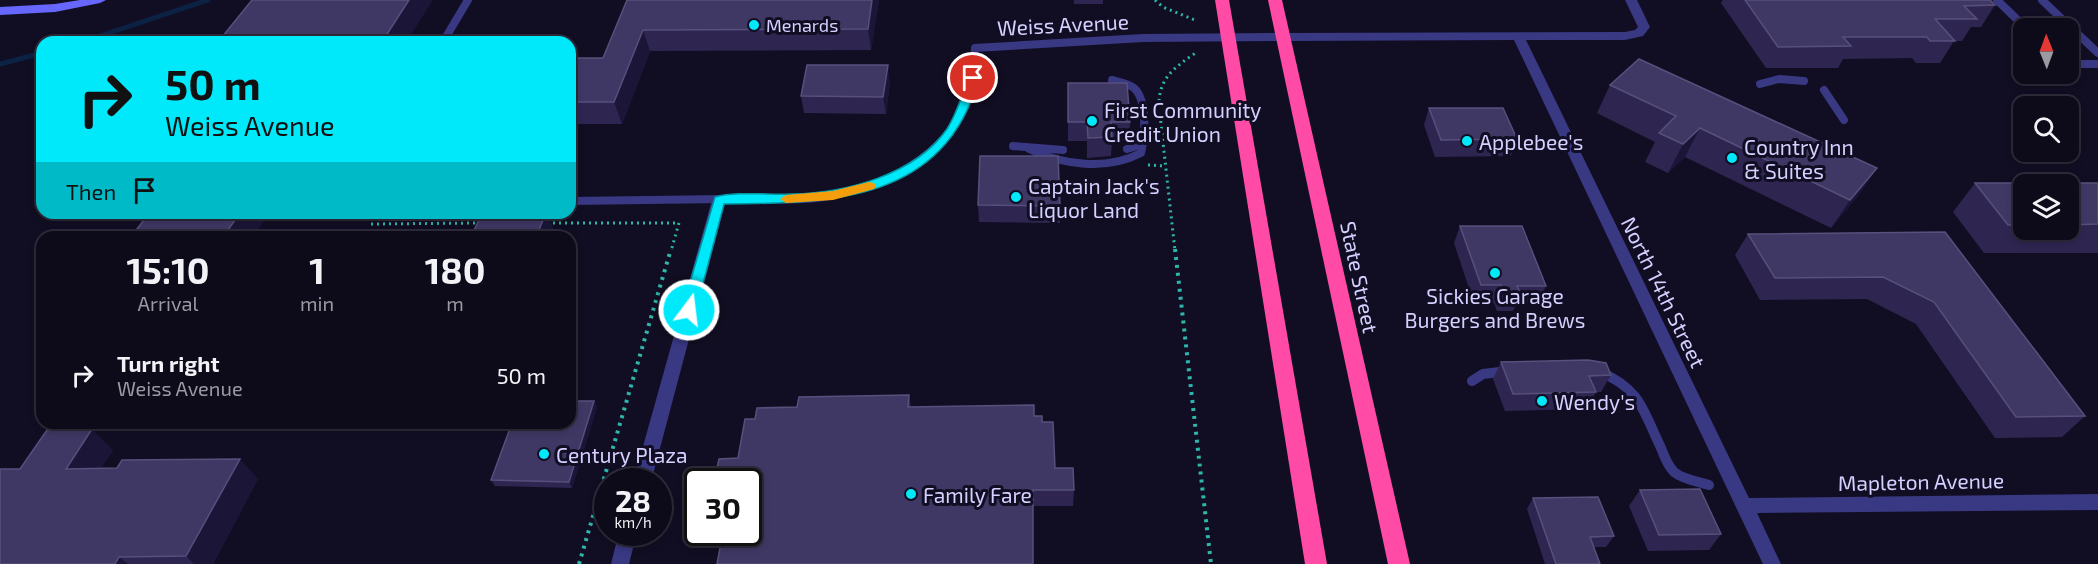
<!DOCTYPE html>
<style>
:root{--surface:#0d0a1a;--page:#1b1827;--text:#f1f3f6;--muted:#9a9aa2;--line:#2d2b39}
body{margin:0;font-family:"Exo 2",sans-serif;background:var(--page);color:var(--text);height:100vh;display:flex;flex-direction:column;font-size:22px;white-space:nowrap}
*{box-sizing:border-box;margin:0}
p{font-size:20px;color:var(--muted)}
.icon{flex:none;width:33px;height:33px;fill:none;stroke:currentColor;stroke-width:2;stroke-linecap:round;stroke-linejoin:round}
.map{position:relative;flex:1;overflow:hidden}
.side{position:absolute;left:36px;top:231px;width:540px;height:198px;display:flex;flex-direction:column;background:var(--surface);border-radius:18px;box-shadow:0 3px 9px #0003,0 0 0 2px var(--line)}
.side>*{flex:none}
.top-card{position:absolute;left:36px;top:36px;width:540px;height:183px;border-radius:18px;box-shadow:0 3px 9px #0003,0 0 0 2px var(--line);background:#00e9fb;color:#111;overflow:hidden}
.needle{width:39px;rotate:359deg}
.tools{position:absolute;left:2013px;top:18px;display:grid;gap:12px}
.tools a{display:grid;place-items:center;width:66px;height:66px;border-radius:12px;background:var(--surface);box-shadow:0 3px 9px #0003,0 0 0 2px var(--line);font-size:30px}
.speed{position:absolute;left:594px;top:468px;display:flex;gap:12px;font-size:30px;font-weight:700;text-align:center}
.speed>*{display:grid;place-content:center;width:78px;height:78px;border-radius:50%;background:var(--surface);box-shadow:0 3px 9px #0003,0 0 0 2px var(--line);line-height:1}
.speed small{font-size:15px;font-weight:400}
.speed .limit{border:3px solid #111;border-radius:9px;background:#fff;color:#111}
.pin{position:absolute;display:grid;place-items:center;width:51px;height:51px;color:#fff;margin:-26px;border:3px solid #fff;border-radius:50%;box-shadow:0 2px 6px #0007}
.me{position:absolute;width:66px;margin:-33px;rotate:15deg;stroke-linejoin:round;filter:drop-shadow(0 0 4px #0008)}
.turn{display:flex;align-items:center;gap:21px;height:126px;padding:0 30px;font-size:27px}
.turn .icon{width:78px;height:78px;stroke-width:2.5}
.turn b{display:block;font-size:42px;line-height:51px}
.then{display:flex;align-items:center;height:57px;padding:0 30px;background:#0003;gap:12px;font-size:22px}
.eta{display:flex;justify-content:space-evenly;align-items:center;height:102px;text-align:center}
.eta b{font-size:36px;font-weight:700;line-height:42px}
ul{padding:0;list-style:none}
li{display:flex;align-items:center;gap:18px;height:84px;padding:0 30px}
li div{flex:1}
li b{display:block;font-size:22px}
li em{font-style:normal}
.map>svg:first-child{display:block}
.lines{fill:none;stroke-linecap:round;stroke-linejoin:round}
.stream{stroke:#0b2245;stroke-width:5}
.path-far1{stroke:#2db6aa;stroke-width:3;stroke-dasharray:2 4;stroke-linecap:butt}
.path{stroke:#2db6aa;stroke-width:4;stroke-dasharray:3 5;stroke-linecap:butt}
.lane-far1{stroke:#393883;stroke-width:8}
.lane{stroke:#393883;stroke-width:10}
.street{fill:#393883;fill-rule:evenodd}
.secondary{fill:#6767ff;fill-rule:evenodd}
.highway{fill:#ff4ba6;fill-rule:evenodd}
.wall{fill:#2e2651;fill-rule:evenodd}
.shaded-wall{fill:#1b1537}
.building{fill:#3f3864;stroke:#57507c;stroke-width:1.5}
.route{fill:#00e9fb;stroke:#0097a3;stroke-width:1.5}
.slow{fill:#f59e0b}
.poi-dot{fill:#00e9fb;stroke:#110e23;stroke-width:2}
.labels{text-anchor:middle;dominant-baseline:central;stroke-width:6;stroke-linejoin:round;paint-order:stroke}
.far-poi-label{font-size:18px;fill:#d4d0ff;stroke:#110e23;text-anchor:start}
.street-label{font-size:21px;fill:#d4d0ff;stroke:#110e23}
.poi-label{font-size:21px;fill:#d4d0ff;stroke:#110e23;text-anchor:start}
</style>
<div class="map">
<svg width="2098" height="564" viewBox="0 0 2098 564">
<rect width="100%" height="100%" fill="#110e23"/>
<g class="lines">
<g class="stream">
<polyline points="82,42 208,0"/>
<polyline points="0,64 42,53"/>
</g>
<g class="path-far1">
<polyline points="1155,0 1163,7 1195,20"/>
<path d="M1159,107C1158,78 1175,67 1197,52"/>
<polyline points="1160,115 1175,251"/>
<polyline points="1148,165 1166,166"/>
<polyline points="547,223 679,223 671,251"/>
<polyline points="371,224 479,223"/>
</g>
<g class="path">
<polyline points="1175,249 1211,564"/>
<polyline points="579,564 671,249"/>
</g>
<g class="lane-far1">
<polyline points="1997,0 2026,28"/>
<polyline points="2042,0 2098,53"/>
<polyline points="443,42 468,0"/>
<polyline points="2068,64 2098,64"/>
<polyline points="1760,84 1779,79 1804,81"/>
<polyline points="1824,90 1844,120"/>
<polyline points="1013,146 1063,150"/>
<path d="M1029,149C1063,165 1106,171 1141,153C1145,136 1148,101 1134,88C1128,83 1120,82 1112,80"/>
<polyline points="1127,149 1137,146 1143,137"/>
<path d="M570,201C622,200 674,200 725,199C755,199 787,201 817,198C881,189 948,159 970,93C975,79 974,63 975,48L1143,38L1283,37"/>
</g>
<g class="lane">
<path d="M1600,372C1641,389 1643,411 1661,448C1664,456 1668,466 1674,472C1682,479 1699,482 1709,485"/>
<polyline points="1472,381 1483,374 1508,371"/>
</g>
<g class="street">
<polygon points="1625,0 1637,0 1650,27 1643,36 1625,40 1526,40 1749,498 2098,494 2098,510 1757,513 1781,564 1763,564 1514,40 1283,41 1277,37 1283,33 1625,32 1635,30 1638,27"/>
<polygon points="719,195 726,200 651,482 633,482 712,200"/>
<polygon points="619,532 637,532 629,564 611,564"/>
</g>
<polygon class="secondary" points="80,0 106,0 100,3 55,12 0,15 0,7 55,4"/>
<g class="highway">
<polygon points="1215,0 1229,0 1327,564 1305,564"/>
<polygon points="1268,0 1282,0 1410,564 1388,564"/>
</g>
</g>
<g class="wall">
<polygon points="627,0 879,0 871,50 650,51 622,124 570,124 570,58 603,58"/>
<rect x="1074" y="0" width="29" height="4"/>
<polygon points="1723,0 1990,0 1995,5 1981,27 1971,27 1962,41 1954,41 1940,63 1916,63 1912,58 1843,59 1838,68 1766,68 1721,3"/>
<polygon points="890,82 886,114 804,113 801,96"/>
<polygon points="1068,83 1130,122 1129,141 1112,141 1111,156 1087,158 1087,141 1068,141"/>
<polygon points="1610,85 1877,168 1857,197 1831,228 1685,157 1668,173 1645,162 1655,142 1597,113"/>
<polygon points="1429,108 1517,139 1511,156 1435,157 1424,125"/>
<path d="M1975,183H2098V253H1984L1953,212ZM2024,184H2068V230H2024Z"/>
<polygon points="978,205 1060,206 1060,223 979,222"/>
<polygon points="1460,226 1546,286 1538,303 1517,303 1513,311 1497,311 1494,303 1474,303 1454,243"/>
<polygon points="1945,232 2085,416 2062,437 1995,438 1916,324 1867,299 1760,300 1735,255 1748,234"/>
<polygon points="1501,362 1611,375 1601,392 1596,392 1587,409 1505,411 1493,379"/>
<polygon points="909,395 911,407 1034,416 1042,422 1055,468 1074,490 1073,506 1033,506 738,458 797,407"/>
<polygon points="594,401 597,407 572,488 495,486 491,480"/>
<polygon points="113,450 101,468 258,479 213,564 0,564 20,469"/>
<polygon points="1640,490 1721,534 1709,550 1648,551 1629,506"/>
<polygon points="1533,498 1614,536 1606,547 1594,547 1600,564 1545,564 1527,509"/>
</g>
<g class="shaded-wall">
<polygon points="409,0 433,0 406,42 382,42"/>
<polygon points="872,0 879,0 871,50 868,29"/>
<polygon points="643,30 650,51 622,124 614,102"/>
<polygon points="888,65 890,82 886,114 883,97"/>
<polygon points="1700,128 1685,157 1668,173 1683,144"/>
<polygon points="1877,168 1857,197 1831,228 1850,200"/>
<polygon points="240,213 269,213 254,237 223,237"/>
<polygon points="546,213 547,213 556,234 555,237 536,237"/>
<polygon points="594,401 597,407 572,488 569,482"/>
<polygon points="92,429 113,450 88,489 66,469"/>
<polygon points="240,459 258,479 213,564 194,564 186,556"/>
<polygon points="119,557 128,564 115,564"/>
</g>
<g class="building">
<polygon points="252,0 409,0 382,42 218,42"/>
<polygon points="627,0 872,0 868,29 643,30 614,102 570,102 570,58 603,58"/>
<polygon points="1745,0 1990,0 1995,5 1964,6 1977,19 1935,19 1955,41 1930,41 1927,37 1843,37 1851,46 1778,47"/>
<polygon points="1639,59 1877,168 1850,200 1700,128 1683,144 1659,133 1676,116 1610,85"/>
<polygon points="807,65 888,65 883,97 801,96"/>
<polygon points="1068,83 1127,83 1130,122 1111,122 1112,137 1088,138 1087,122 1068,122"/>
<polygon points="1429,108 1503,108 1517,139 1441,140"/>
<polygon points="980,156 1058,156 1060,206 978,205"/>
<polygon points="1975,183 2098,183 2098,224 2068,225 2068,184 2024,184 2024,225 2008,225"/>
<polygon points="149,213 240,213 223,237 131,237"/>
<polygon points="482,213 546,213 536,237 471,237"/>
<polygon points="1460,226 1522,226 1546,286 1517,286 1521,294 1504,294 1501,285 1481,285"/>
<polygon points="1945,232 2085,416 2016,417 1934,302 1883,277 1775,278 1748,234"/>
<polygon points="1588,360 1606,363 1611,375 1589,376 1596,392 1513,394 1501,362"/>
<polygon points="909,395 908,407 1034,405 1034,416 1042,416 1042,422 1053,422 1055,468 1073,468 1074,490 1033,490 1033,564 717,564 723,532 748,532 748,482 714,482 719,459 738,458 745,419 755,419 757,408 797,407 799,397"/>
<polygon points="570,401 594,401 569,482 491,480 512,423 570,423"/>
<polygon points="92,429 66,469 117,468 122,460 240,459 186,556 119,557 115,564 0,564 0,469 20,469 47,430"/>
<polygon points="1700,489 1721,534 1659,535 1640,490"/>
<polygon points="1598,497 1614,536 1590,537 1600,564 1556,564 1533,498"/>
</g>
<path class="route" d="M973,75L979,78C944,203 832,203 724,204L696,310L689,315L684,313L682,310L715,197C736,191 769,195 792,194C845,193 915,175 947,129C957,113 962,96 968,78Z"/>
<polygon class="slow" points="869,182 874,183 876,186 874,189 833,200 786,203 780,199 786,195 833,191"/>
<g class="poi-dot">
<circle cx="754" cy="25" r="6"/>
<circle cx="1092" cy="121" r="6"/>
<circle cx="1467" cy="141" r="6"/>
<circle cx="1732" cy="158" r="6"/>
<circle cx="1016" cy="197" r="6"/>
<circle cx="1495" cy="273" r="6"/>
<circle cx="1542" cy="401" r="6"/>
<circle cx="544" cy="454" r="6"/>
<circle cx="911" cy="494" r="6"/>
</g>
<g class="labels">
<g class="far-poi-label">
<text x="766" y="25">Menards</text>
</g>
<g class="street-label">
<text transform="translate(1063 24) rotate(-3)">Weiss Avenue</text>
<text transform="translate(1360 277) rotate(78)">State Street</text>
<text transform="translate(1664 292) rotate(64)">North 14th Street</text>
<text transform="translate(1921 481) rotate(-1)">Mapleton Avenue</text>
</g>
<g class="poi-label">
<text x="1104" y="109">First Community<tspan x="1104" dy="24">Credit Union</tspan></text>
<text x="1479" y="141">Applebee's</text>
<text x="1744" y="146">Country Inn<tspan x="1744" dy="24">&amp; Suites</tspan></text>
<text x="1028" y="185">Captain Jack's<tspan x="1028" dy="24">Liquor Land</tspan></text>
<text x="1495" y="295" text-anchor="middle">Sickies Garage<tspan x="1495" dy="24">Burgers and Brews</tspan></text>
<text x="1554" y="401">Wendy's</text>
<text x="556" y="454">Century Plaza</text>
<text x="923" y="494">Family Fare</text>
</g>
</g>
</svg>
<div class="tools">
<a><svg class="needle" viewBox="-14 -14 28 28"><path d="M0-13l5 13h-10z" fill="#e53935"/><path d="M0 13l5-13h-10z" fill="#9a9aa2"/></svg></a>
<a><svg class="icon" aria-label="search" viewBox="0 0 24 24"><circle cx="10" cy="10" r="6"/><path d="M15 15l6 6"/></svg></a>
<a><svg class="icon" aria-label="layers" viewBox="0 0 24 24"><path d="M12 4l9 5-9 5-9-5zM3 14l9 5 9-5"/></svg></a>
</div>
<div class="speed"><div>28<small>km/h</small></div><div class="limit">30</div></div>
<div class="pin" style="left:973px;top:78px;background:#d93025"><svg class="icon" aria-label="arrive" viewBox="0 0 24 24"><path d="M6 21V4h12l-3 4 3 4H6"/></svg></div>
<svg class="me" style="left:689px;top:310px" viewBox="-20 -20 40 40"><circle r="17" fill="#00e9fb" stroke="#fff" stroke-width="3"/><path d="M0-11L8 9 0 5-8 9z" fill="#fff"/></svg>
<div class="top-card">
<div class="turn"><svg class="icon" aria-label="right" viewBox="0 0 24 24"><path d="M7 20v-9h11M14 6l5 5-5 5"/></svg><div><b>50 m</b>Weiss Avenue</div></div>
<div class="then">Then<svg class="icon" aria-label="arrive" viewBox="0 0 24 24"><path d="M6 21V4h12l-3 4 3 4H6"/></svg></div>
</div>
<section class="side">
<div class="eta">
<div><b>15:10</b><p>Arrival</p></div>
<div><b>1</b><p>min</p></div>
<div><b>180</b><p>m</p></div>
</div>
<ul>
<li><svg class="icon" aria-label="right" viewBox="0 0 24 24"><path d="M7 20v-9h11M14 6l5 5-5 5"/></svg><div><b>Turn right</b><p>Weiss Avenue</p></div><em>50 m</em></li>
</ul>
</section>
</div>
